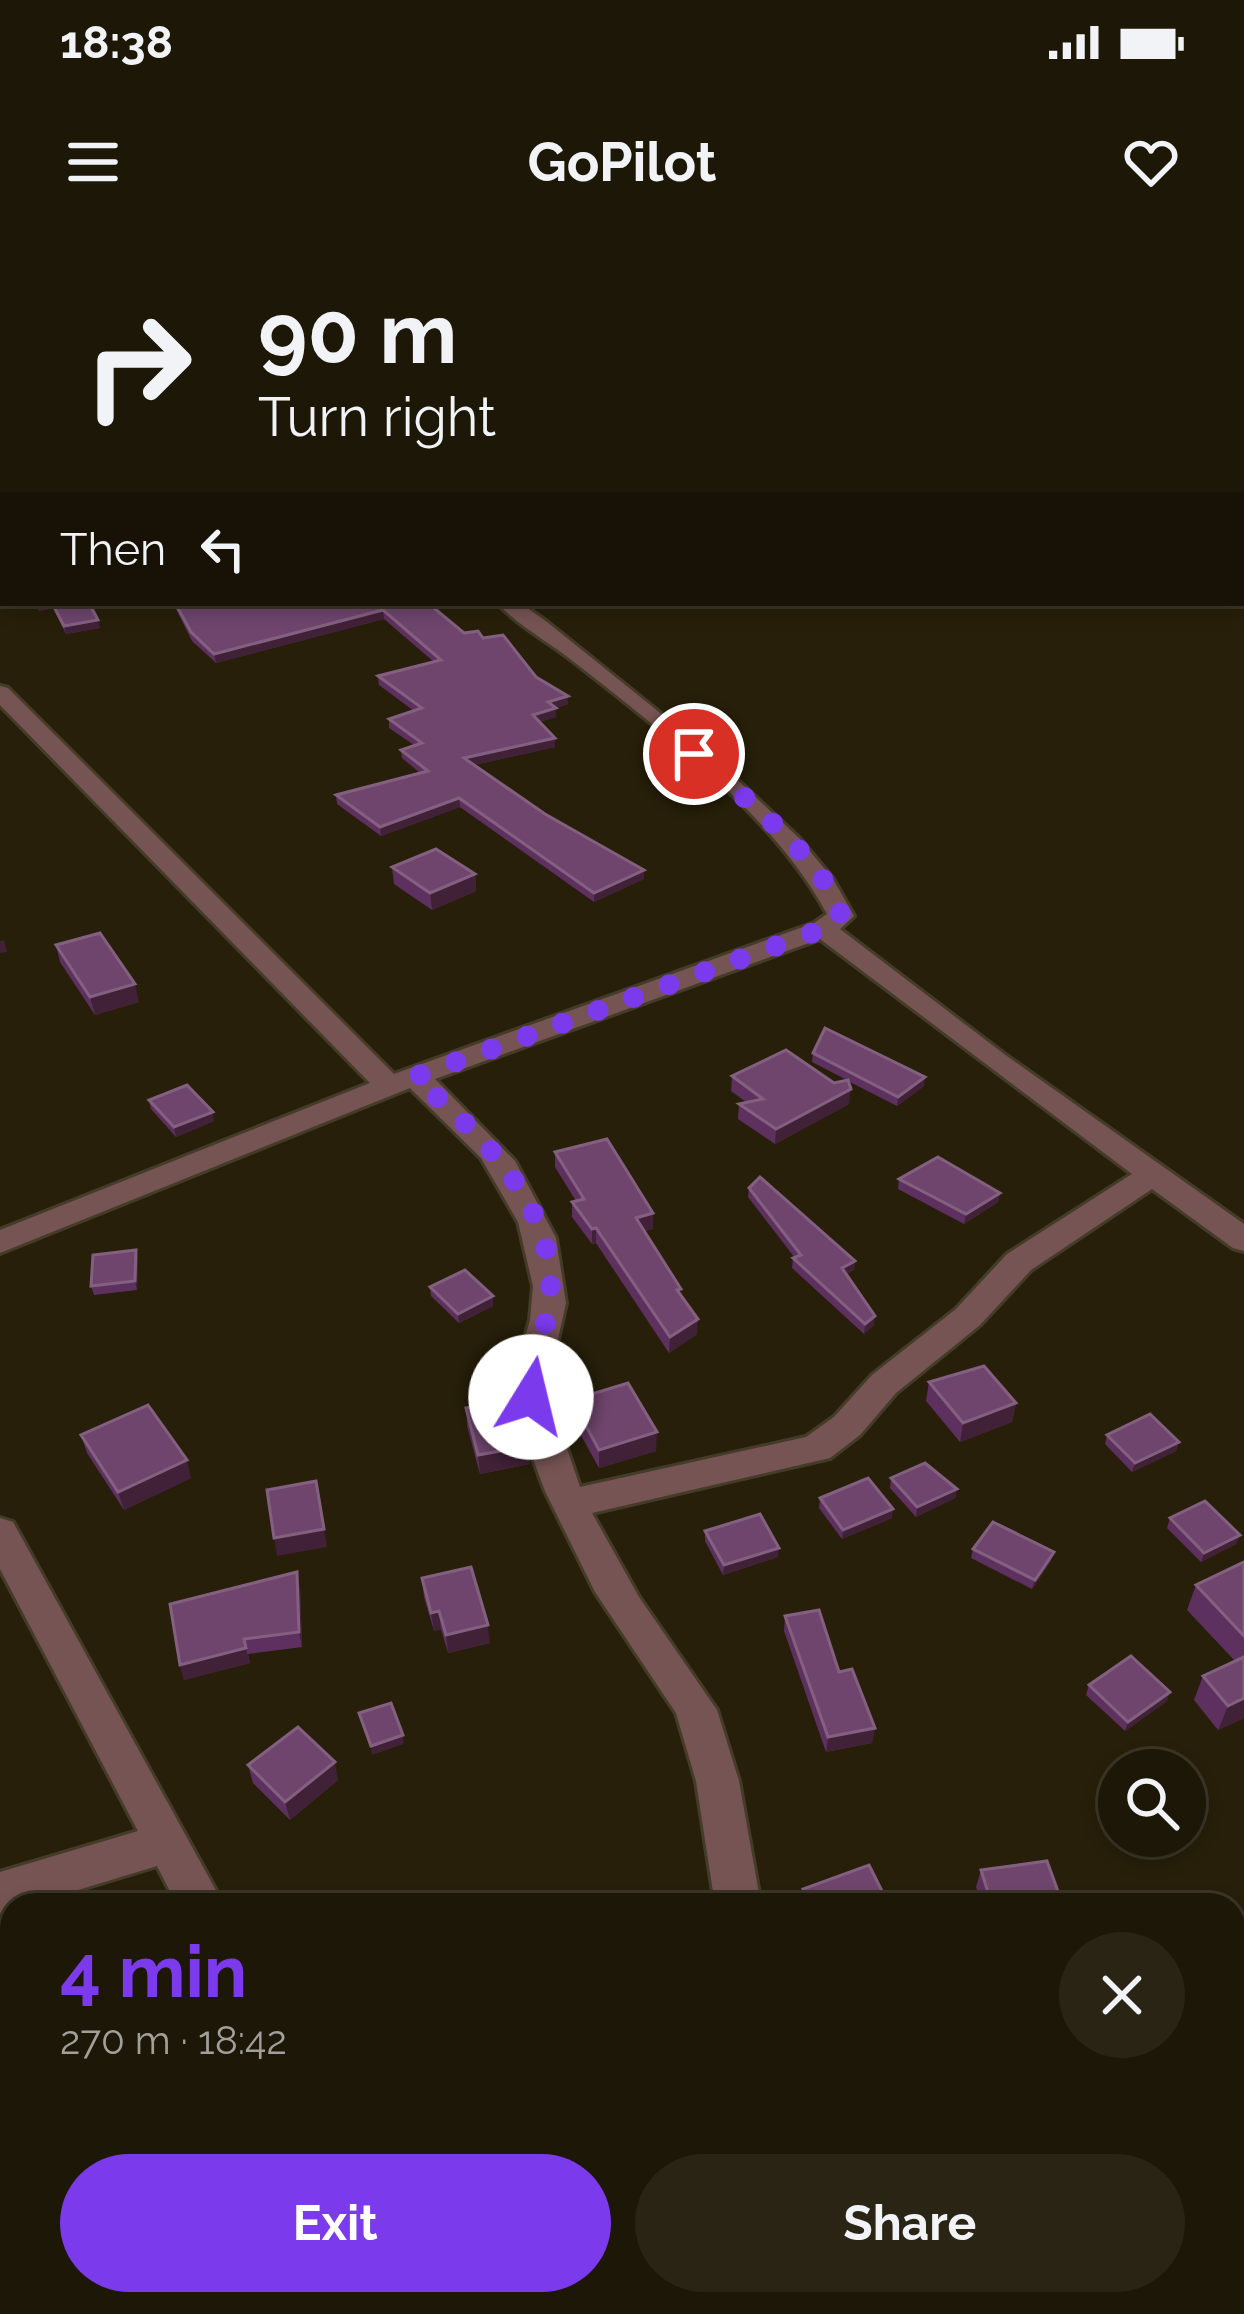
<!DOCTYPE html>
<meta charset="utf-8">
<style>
:root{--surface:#1d1707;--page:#2a2415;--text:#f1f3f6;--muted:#a09f9b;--line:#3b3628;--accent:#7c3aed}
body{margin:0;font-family:Raleway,sans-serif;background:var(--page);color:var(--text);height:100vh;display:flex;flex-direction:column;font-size:45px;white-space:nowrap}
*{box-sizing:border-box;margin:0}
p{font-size:39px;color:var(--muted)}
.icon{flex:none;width:66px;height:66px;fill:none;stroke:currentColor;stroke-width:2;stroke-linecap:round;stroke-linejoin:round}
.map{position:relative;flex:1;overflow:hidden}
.side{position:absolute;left:0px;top:1653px;width:1245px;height:423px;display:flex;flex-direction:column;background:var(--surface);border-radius:36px 36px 0 0;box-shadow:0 6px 18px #0003,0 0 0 3px var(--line)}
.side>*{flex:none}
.hud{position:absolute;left:0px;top:0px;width:1245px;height:366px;box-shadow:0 6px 18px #0003,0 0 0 3px var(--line);background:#1d1707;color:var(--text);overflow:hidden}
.fabs{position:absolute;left:1098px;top:1509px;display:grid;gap:24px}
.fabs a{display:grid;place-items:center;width:108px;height:108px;border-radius:50%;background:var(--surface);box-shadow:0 6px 18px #0003,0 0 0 3px var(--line);font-size:60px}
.pin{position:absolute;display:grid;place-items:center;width:102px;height:102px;color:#fff;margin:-51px;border:6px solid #fff;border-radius:50%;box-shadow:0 3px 12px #0007}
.me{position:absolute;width:132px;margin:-66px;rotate:9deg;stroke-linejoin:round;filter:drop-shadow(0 0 9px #0008)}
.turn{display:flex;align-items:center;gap:42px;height:252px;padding:0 60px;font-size:54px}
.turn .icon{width:156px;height:156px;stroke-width:2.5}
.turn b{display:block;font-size:84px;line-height:102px}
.then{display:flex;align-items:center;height:114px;padding:0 60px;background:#0003;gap:24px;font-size:45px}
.round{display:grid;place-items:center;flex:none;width:126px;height:126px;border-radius:63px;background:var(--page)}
.headline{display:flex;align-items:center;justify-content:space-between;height:204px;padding:0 60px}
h1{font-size:72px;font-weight:700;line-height:90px;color:var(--accent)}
.action{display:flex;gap:24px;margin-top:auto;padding:24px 60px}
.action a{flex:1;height:138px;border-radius:72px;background:var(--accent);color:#fff;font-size:48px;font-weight:700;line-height:138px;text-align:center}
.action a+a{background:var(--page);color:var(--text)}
.status{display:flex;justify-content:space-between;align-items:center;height:84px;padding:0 60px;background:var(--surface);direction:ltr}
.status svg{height:33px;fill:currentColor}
header{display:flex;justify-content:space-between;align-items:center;height:156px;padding:0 60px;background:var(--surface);font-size:54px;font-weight:700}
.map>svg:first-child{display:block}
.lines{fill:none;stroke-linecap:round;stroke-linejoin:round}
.minor-casing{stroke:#443c28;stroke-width:6}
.minor{fill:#775454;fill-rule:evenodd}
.wall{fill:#5e305f}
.shaded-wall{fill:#412137}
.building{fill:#6f456d;stroke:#846080;stroke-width:3}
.route{stroke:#7c3aed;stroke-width:21;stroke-dasharray:0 37.8}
</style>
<div class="status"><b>18:38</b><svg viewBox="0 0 49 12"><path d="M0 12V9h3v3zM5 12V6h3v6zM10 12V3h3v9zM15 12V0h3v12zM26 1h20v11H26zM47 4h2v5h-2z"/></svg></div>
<header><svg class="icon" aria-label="menu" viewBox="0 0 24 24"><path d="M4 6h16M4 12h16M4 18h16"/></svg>GoPilot<svg class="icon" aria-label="heart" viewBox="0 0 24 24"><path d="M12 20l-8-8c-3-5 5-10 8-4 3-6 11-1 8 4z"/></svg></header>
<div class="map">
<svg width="1244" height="2074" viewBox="0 0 1244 2074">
<rect width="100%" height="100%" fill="#271f09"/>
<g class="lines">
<g class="minor-casing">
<g id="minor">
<rect x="0" y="73" width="3" height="10"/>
<polygon points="3,173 3,194 0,195 0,174"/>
<path d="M497,363H520L547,382L700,505L799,598L833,639L854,676L840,689L1004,814L1244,984V1011L1233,1008L1152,949L1031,1030L980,1085L896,1153L860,1195L830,1218L592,1273L639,1357L717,1470L739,1541L761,1665H715L696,1541L676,1473L595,1352L545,1251L522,1189L512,1141L530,1080L533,1046L518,982L481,918L410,848L0,1013V990L370,843L0,465V446L8,448L394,834L814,683L827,674C776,578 663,492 578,425C552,404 520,387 497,363ZM820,699L1132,934L1007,1014L956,1069L872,1135L834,1177L806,1197L580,1247L547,1149L566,1063L556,998L515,921L435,839Z"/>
<polygon points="0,1278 13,1282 224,1665 177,1665 157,1626 29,1665 12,1665 12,1670 0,1674 0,1632 138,1591 0,1329"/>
<polygon points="388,2064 441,2064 446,2074 392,2074"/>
<polygon points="935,2064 990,2064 995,2074 939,2074"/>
</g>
</g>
<use href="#minor" class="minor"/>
</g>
<g class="wall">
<polygon points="33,363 135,363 92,368 100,388 66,394 53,368 40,371"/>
<polygon points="173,363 428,363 464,393 483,398 536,437 568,464 556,468 556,477 539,482 555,507 474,525 545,574 644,630 644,639 594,662 460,567 381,596 337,564 336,555 420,533 402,518 401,510 414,505 389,488 389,479 414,471 379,445 378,436 434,422 384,379 216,423 192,401"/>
<polygon points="392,627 475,634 476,651 432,670 394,644"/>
<polygon points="56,705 139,762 95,775 60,722"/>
<polygon points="813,813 924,846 897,866 848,841 849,864 775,904 738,879 739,864 746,862 731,851 732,836 834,843 847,840 812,822"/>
<polygon points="149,860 214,881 176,897 151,869"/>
<polygon points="555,912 653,973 653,989 644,991 681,1056 697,1094 669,1113 596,1003 592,1004 572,977 572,962 576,961 555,927"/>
<polygon points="899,939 1000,953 998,962 964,984 898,949"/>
<polygon points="749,948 855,1021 854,1030 846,1034 874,1085 864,1094 792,1028 793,1018 795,1018 748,957"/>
<polygon points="136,1010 138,1019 137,1050 94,1055 91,1046"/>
<polygon points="430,1047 493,1066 459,1083 431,1056"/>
<polygon points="929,1142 1016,1163 1012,1182 960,1202 926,1161"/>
<polygon points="572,1160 656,1211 599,1228 572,1179"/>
<polygon points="466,1168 529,1206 530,1224 480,1234 467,1186"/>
<polygon points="81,1195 191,1238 124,1270 87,1213"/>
<polygon points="1107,1195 1179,1202 1176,1211 1132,1232 1105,1204"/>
<polygon points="891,1238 957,1249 955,1258 916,1277 890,1248"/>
<polygon points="820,1258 892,1278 842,1299 819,1268"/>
<polygon points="1170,1278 1236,1304 1201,1322 1167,1288"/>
<polygon points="705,1291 778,1317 723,1335 705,1301"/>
<polygon points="973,1309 1051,1321 1032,1349 971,1318"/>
<polygon points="1244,1322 1244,1478 1218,1490 1194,1460 1203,1436 1235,1421 1187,1370 1196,1345"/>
<polygon points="422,1338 490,1403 448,1413 441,1389 434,1391 424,1357"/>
<polygon points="300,1347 302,1407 248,1414 250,1423 184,1440 180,1425"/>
<polygon points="785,1376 839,1432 875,1488 872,1503 826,1512 784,1391"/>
<polygon points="1089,1445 1167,1461 1125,1491 1086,1455"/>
<polygon points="248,1525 338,1540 290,1580 253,1543"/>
<polygon points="981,1630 1063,1665 982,1665 976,1647"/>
<polygon points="803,1649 889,1665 801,1665"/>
<polygon points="1244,1972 1244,2066 1233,2057 1233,1989"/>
<polygon points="163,2064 245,2064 245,2070 204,2074 168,2074"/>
<polygon points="791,2064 893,2064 893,2074 798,2074"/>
</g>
<g class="shaded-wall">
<polygon points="3,359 3,363 31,363 0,368 0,360"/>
<polygon points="38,363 52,363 53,368 40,371"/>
<polygon points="88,363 135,363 90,369"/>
<polygon points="383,370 384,379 216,423 214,414"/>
<polygon points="98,380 100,388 66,394 64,386"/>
<polygon points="568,456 568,464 551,470 556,468 556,477 533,484 533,475 548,462"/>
<polygon points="555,498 555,507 465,527 464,518"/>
<polygon points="459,558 460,567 381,596 380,587"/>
<polygon points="644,630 644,639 594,662 594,653"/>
<polygon points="475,634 476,651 432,670 430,653"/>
<polygon points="4,700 7,712 0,713 0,701"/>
<polygon points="135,744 139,762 95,775 90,757"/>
<polygon points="925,837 924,846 897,866 898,857"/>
<polygon points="851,849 849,864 775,904 776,889"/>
<polygon points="213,872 214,881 176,897 174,887"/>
<polygon points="1000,953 998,962 964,984 966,974"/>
<polygon points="653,973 653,989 636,993 636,978"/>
<polygon points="596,988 596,1003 592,1004 592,989"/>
<polygon points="136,1010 138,1019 137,1050 135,1041"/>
<polygon points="855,1021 854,1030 841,1037 842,1028"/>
<polygon points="493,1056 493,1066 459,1083 458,1074"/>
<polygon points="875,1076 874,1085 864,1094 865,1084"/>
<polygon points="698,1079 697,1094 669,1113 670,1097"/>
<polygon points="1016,1163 1012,1182 960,1202 963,1183"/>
<polygon points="657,1192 656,1211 599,1228 599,1210"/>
<polygon points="1179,1202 1176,1211 1132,1232 1135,1223"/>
<polygon points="529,1206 530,1224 480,1234 478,1215"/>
<polygon points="187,1220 191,1238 124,1270 118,1252"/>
<polygon points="316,1241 327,1307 277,1316 274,1298"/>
<polygon points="957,1249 955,1258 916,1277 917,1267"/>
<polygon points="893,1269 892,1278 842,1299 843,1290"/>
<polygon points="1240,1295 1236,1304 1201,1322 1204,1313"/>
<polygon points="779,1308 778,1317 723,1335 724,1325"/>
<polygon points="1054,1312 1051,1321 1032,1349 1035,1340"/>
<polygon points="297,1332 300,1347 302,1407 299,1392"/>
<polygon points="439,1371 441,1389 434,1391 431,1373"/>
<polygon points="488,1385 490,1403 448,1413 446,1395"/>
<polygon points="246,1408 250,1423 184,1440 180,1425"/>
<polygon points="1170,1452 1167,1461 1125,1491 1128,1482"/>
<polygon points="1244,1458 1244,1478 1218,1490 1228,1466"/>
<polygon points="875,1488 872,1503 826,1512 828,1497"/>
<polygon points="403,1495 404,1504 372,1515 371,1506"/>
<polygon points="335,1522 338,1540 290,1580 285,1562"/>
<polygon points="12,1806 12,1826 11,1826 3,1810"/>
<polygon points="893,2064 896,2064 893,2074 882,2074"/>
</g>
<g class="building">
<polygon points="1144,0 1181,0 1178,3 1143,3"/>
<polygon points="3,287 3,322 0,321 0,288"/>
<polygon points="3,328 3,359 0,360 0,329"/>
<polygon points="52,363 89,363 98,380 64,386"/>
<polygon points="175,363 428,363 464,393 478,391 483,398 503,395 536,437 568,456 548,462 556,468 533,475 555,498 464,518 545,574 644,630 594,653 459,558 380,587 336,555 428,531 401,510 422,503 389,479 422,468 378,436 441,420 383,370 214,414 191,392"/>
<polygon points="436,609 475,634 430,653 392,627"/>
<polygon points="100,693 135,744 90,757 56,705"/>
<polygon points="825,788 925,837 898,857 813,813"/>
<polygon points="786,810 834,843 848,840 851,849 776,889 739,864 763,859 732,836"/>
<polygon points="187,845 213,872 174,887 149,860"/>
<polygon points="607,899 653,973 636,978 681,1049 677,1050 698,1079 670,1097 596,988 592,989 572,962 584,959 555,912"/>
<polygon points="938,917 1000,953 966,974 899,939"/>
<polygon points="760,937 855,1021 842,1028 875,1076 865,1084 793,1018 801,1015 749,948"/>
<polygon points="136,1010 135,1041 91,1046 93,1015"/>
<polygon points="465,1030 493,1056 458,1074 430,1047"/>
<polygon points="984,1126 1016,1163 963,1183 929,1142"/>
<polygon points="628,1143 657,1192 599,1210 572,1160"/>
<polygon points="514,1160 529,1206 478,1215 466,1168"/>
<polygon points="148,1165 187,1220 118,1252 81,1195"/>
<polygon points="1150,1174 1179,1202 1135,1223 1107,1195"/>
<polygon points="925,1223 957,1249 917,1267 891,1238"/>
<polygon points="868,1238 893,1269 843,1290 820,1258"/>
<polygon points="316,1241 324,1289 274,1298 267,1250"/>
<polygon points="1205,1261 1240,1295 1204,1313 1170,1278"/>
<polygon points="760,1274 779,1308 724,1325 705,1291"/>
<polygon points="993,1282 1054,1312 1035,1340 973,1309"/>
<polygon points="1244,1322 1244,1396 1196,1345"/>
<polygon points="471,1327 488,1385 446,1395 439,1371 431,1373 422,1338"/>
<polygon points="297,1332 299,1392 244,1399 246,1408 180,1425 170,1364"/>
<polygon points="819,1370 839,1432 852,1429 875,1488 828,1497 785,1376"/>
<polygon points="1131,1416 1170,1452 1128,1482 1089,1445"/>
<polygon points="1244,1417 1244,1458 1228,1466 1203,1436"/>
<polygon points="391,1463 403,1495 371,1506 359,1473"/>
<polygon points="298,1487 335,1522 285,1562 248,1525"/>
<polygon points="1047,1621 1063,1665 992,1665 981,1630"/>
<polygon points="869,1625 889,1665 811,1665 803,1649"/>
<polygon points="65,1657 67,1665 43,1665"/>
<polygon points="12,1676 12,1806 3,1810 0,1791 0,1680"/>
<polygon points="1244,1972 1244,2045 1233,2036 1233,1989"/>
<polygon points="804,2064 893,2064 882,2074 812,2074"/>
</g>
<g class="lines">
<path class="route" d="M531,1157C526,1121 547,1094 550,1058C558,965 478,892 414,837L823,689L841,676C827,621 737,552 694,514"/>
</g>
</svg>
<div class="fabs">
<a><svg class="icon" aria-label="search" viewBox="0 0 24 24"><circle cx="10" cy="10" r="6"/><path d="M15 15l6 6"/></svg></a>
</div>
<div class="pin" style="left:694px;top:514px;background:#d93025"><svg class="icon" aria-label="arrive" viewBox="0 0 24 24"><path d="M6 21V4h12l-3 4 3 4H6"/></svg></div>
<svg class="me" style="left:531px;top:1157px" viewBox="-20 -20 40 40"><circle r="19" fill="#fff"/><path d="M0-13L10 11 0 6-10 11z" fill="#7c3aed"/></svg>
<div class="hud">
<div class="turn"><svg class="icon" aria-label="right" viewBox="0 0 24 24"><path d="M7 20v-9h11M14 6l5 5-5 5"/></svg><div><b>90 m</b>Turn right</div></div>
<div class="then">Then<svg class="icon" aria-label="left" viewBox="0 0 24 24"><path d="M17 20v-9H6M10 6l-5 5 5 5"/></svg></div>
</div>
<section class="side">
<div class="headline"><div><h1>4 min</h1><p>270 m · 18:42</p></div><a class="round"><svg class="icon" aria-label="close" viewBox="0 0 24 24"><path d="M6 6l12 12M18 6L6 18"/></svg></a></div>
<div class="action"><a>Exit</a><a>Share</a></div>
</section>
</div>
